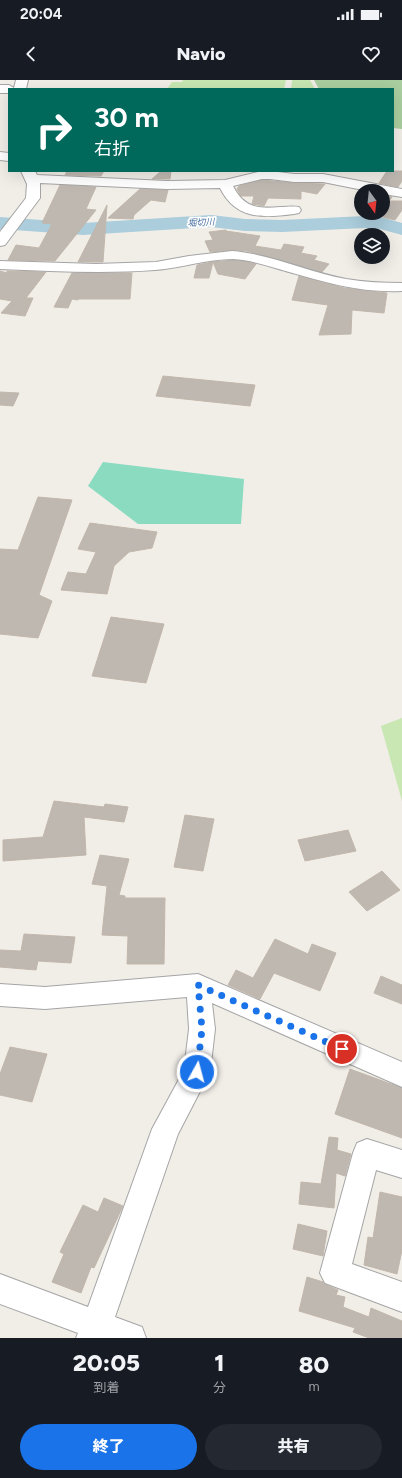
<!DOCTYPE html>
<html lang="ja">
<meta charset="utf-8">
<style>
:root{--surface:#171b24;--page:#242831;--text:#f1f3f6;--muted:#9ea1a6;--accent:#1a73e8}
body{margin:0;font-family:Figtree,"Noto Sans JP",sans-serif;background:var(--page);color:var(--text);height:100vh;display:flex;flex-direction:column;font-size:15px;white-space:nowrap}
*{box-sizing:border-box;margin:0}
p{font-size:13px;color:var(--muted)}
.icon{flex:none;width:22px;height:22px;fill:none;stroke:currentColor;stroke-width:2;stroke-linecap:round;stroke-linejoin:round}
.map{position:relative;height:1258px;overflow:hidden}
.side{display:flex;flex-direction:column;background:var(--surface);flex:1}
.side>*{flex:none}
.banner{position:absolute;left:8px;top:8px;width:386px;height:84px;border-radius:0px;box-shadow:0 4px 16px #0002;background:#00695c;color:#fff;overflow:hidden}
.needle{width:26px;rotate:165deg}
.tools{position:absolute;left:354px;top:104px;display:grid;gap:8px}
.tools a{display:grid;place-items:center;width:36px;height:36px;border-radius:50%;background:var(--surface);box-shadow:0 4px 16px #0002;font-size:20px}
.pin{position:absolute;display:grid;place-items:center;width:34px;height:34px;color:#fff;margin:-17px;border:2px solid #fff;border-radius:50%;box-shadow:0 1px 4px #0007}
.me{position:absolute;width:44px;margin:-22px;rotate:7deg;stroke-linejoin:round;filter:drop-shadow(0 0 3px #0008)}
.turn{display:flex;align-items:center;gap:14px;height:84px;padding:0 20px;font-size:18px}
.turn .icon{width:52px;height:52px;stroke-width:2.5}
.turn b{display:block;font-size:28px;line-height:34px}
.eta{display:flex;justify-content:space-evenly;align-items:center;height:68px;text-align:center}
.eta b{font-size:24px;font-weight:800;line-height:28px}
.cta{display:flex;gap:8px;margin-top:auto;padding:8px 20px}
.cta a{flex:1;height:46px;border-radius:24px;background:var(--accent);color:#fff;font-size:16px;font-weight:800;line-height:46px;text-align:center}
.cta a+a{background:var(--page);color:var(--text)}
.status{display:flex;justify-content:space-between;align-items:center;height:28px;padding:0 20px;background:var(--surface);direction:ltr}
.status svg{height:11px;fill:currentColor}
header{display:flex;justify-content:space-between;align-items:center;height:52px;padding:0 20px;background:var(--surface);font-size:18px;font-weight:800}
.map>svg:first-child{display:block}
.grass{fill:#c8e7b2}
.forest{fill:#aace9f}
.pitch{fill:#8bdbc1}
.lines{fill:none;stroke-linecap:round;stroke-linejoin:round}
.river{fill:#abcddc;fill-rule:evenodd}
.building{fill:#beb8b1;stroke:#c2b7ab}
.minor-casing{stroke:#a5a5a5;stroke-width:2}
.minor{fill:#fff;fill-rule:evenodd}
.route{stroke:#1a73e8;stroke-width:7;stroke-dasharray:0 12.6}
.labels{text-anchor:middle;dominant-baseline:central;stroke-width:3.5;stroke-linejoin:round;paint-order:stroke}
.far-water-label{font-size:9px;font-style:italic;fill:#4e74a4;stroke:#fff}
</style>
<div class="status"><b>20:04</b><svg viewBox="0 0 49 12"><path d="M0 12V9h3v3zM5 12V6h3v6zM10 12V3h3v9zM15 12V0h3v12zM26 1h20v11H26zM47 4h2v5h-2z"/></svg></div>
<header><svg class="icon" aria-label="back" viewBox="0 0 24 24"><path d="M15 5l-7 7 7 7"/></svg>Navio<svg class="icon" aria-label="heart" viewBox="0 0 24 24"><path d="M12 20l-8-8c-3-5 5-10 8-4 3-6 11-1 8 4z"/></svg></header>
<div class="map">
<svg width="402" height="1258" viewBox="0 0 402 1258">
<rect width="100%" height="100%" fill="#f1eee8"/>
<g class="grass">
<polygon points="183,0 286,0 284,9 167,9 172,2 182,2"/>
<polygon points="292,0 310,0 315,9 291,9"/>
<polygon points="402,638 402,721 381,646"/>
</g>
<polygon class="forest" points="314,0 402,0 402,49 393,48 393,9 319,9"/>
<polygon class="pitch" points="103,382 244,399 241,444 138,444 88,406"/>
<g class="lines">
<polygon class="river" points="211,135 245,139 282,140 365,136 381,137 402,143 402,155 380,149 365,148 282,152 245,151 211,147 83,155 0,149 0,137 83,143"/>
</g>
<g class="building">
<polygon points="67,91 104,91 101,96 65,95"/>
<polygon points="161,91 171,91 170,99 152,99"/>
<polygon points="387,91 402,91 402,101 398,107 379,103"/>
<polygon points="262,100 294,103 325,104 317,114 301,111 301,119 268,118 264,126 252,124 254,116 241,116 237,109 239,106"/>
<polygon points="60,105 96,107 86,129 96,130 55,181 8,180 16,165 39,168 52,144 42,143"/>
<polygon points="140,109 168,110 165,122 151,120 134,135 133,139 108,138"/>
<polygon points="383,116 392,117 389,121 402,121 402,130 395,140 383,137"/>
<polygon points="107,125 103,182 78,182"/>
<polygon points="226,150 226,151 260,156 255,166 281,170 284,164 304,167 301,173 317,176 314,180 329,184 322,192 247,171 232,170 210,172 205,161 213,160 209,152"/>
<polygon points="233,180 247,182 256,184 245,199 218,194 213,182"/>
<polygon points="213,182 209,198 194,198 197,185"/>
<polygon points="0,191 7,193 7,191 46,192 26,218 33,218 25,236 1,233 12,221 0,219"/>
<polygon points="72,193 132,193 130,219 78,219 78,220 72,219 68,228 54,227"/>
<polygon points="299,196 344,208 387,213 384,233 352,230 351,254 319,255 328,225 292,220"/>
<polygon points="163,296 255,305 250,326 156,316"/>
<polygon points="0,312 19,313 13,326 0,325"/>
<polygon points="38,417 72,420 39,515 52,521 38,558 0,554 0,469 18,470"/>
<polygon points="90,443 157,452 152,468 129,472 114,486 107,514 61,510 68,492 86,494 96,472 78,469"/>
<polygon points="111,537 164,544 146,603 92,596"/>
<polygon points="54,721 104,727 105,724 128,727 124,742 84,737 86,775 3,781 3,760 43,757"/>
<polygon points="185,735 214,739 203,791 174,787"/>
<polygon points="348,750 356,771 305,781 298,760"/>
<polygon points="100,775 129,779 119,815 125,816 125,818 165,818 164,884 127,884 128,856 102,855 107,806 92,804"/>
<polygon points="382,791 400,810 367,831 349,812"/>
<polygon points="24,854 75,857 71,883 38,881 36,890 0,887 0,870 21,871"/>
<polygon points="275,859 308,874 312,864 336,873 320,911 274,893 260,919 228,905 236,890 253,898"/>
<polygon points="381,896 402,905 402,924 374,913"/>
<polygon points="10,967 47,974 32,1022 0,1015 0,994"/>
<polygon points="350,989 402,1008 402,1058 335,1034"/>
<polygon points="329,1057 338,1058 337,1070 351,1074 345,1096 336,1093 334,1128 299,1124 301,1102 321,1104"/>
<polygon points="380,1112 402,1117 402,1170 397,1194 364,1185 368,1157 373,1158"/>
<polygon points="104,1118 123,1126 94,1188 91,1187 81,1213 52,1202 64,1174 60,1172 83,1125 98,1132"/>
<polygon points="298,1144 327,1151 323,1176 293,1169"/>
<polygon points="307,1197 323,1202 324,1204 338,1210 336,1215 345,1217 343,1227 369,1237 371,1228 402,1241 402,1258 369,1258 353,1252 355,1248 299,1231"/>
</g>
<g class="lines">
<g class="minor-casing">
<g id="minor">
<polygon points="16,0 28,0 26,9 9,9 9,13 0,13 0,5 9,5 14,8"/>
<polygon points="0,72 9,73 9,81 0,80"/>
<path d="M21,91H35L37,95L167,101L225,100L262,91H270L294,94H323L402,109V117L383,114V111H368L323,102H294L270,99H262L233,106C244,128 258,129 280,127C287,127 292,126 299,127L301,130L299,133L294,134C263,138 236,140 220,108L167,109L40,103V118L5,165L0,166V152L26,118L27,104Z"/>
<path d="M232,171C271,174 308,192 346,199C365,202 383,203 402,203V211C361,213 328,203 289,192C271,187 252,180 233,179C207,179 181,188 155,190C103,194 51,191 0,189V181L96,184L156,182L189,176Z"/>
<polygon points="198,894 402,982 402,1007 212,923 215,949 210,992 178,1054 115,1237 142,1247 146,1258 76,1258 78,1253 0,1224 0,1194 88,1227 152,1049 184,990 189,949 187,917 45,929 0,926 0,904 45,907"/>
<polygon points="367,1059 402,1070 402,1098 376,1090 352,1184 402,1202 402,1232 325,1203 320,1193 353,1073 357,1063"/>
</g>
</g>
<use href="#minor" class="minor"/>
</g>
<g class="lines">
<polyline class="route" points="197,992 202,949 198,905 342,969"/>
</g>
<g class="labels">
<g class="far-water-label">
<text transform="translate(201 142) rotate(-2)">堀切川</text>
</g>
</g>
</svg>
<div class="tools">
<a><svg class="needle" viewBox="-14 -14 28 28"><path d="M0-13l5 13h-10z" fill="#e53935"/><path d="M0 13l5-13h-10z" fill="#9ea1a6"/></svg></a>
<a><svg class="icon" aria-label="layers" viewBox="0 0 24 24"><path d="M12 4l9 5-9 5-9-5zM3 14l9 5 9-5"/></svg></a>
</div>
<div class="pin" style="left:342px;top:969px;background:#d93025"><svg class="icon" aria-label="arrive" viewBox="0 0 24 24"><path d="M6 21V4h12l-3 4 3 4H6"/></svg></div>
<svg class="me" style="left:197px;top:992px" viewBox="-20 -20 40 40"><circle r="17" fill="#1a73e8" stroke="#fff" stroke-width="3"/><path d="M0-11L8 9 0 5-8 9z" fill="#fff"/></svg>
<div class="banner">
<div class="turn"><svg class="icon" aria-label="right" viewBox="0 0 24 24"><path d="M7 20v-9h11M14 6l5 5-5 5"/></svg><div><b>30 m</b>右折</div></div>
</div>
</div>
<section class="side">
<div class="eta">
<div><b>20:05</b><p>到着</p></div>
<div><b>1</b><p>分</p></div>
<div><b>80</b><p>m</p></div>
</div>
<div class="cta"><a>終了</a><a>共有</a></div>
</section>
